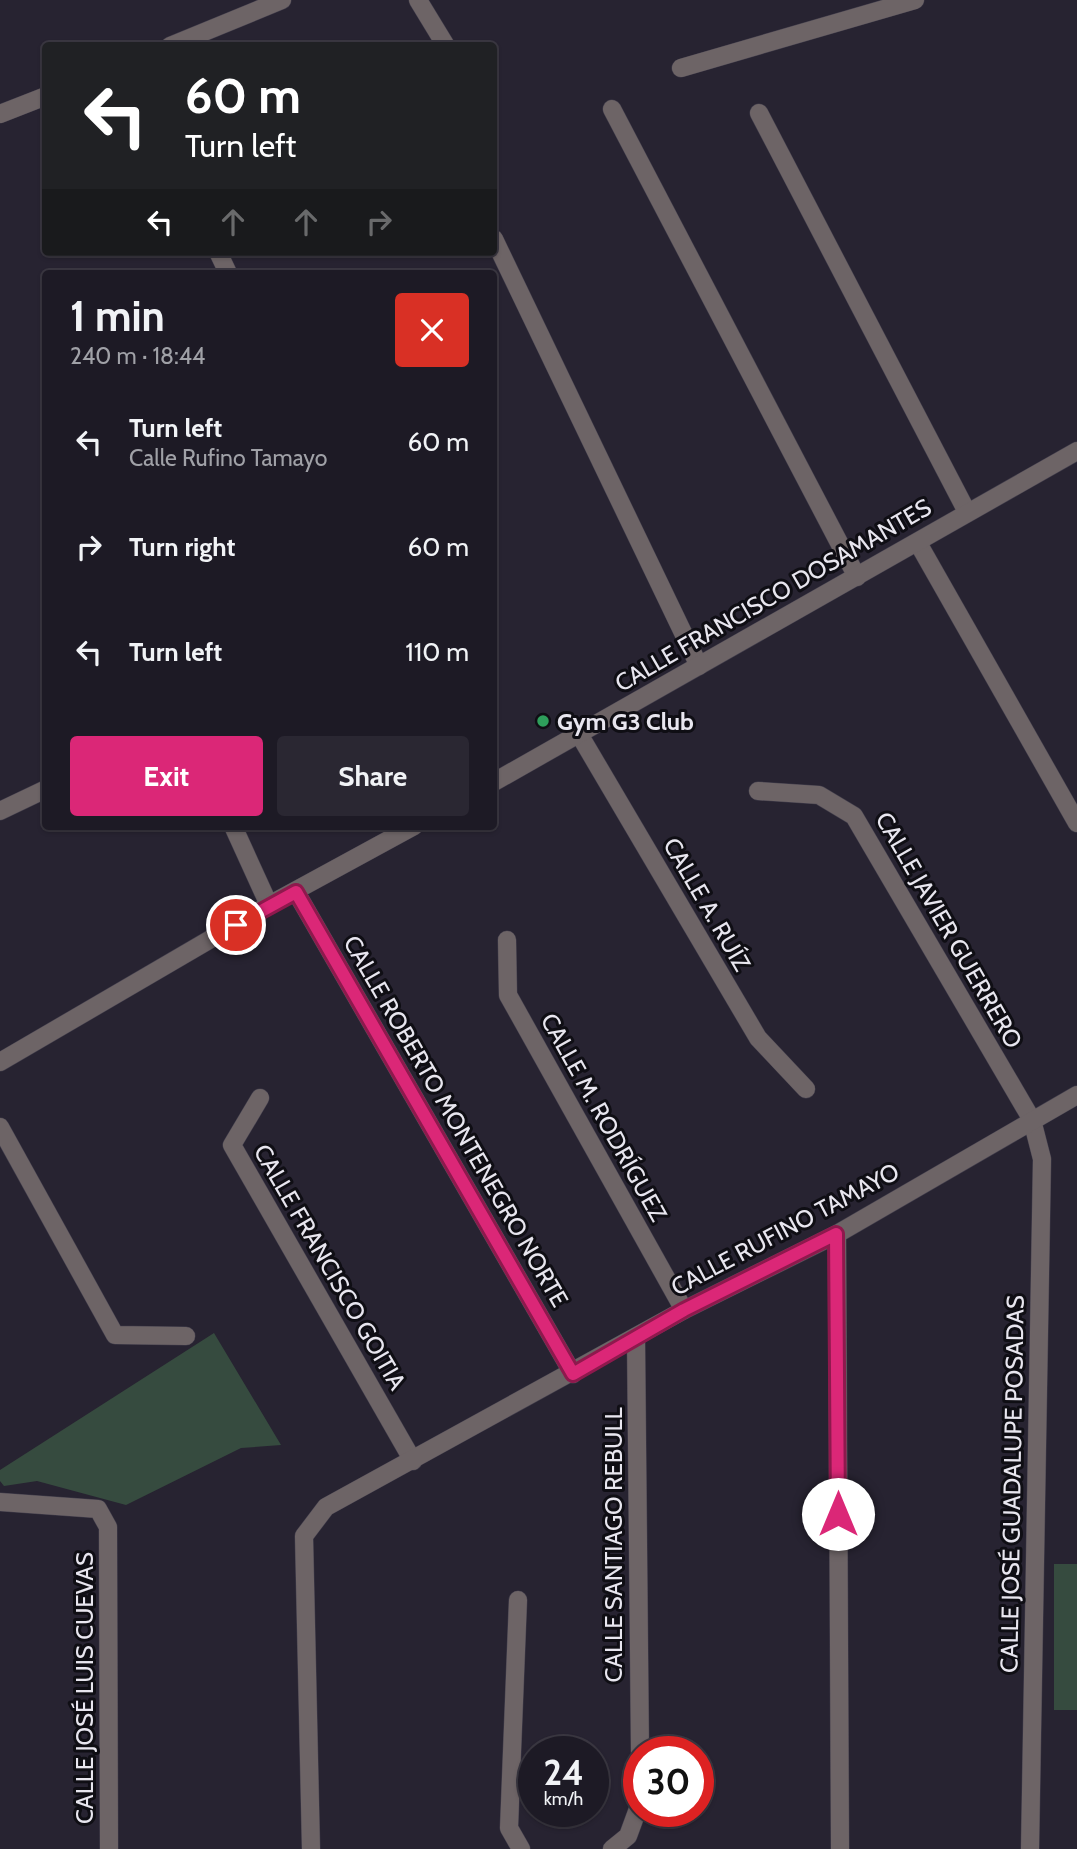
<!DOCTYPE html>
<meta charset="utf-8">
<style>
:root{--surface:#1d1a25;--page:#2a2732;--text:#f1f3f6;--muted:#a0a1a7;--line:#3b3842;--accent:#db2777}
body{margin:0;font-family:Cabin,sans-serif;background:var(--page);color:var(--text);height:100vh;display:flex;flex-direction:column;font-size:26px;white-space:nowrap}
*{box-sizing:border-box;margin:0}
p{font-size:23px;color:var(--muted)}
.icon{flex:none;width:38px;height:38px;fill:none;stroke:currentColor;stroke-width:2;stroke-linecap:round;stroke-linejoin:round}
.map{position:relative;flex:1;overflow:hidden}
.sheet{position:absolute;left:42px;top:270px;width:455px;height:560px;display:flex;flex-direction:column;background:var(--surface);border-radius:7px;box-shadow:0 2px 5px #0004,0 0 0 2px var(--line)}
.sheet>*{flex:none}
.guide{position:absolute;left:42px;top:42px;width:455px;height:214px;border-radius:7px;box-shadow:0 2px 5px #0004,0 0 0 2px var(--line);background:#202124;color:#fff;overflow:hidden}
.speed{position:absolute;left:518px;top:1736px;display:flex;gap:14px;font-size:35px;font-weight:700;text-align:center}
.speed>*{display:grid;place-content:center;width:91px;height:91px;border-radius:50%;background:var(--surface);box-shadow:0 2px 5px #0004,0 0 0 2px var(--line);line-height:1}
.speed small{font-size:18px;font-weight:400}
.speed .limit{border:10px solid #d22;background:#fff;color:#111}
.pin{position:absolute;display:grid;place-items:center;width:60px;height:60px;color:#fff;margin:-30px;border:4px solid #fff;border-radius:50%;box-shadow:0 2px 7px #0007}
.me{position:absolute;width:77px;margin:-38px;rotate:0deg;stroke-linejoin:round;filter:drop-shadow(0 0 5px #0008)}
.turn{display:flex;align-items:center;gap:24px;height:147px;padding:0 28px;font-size:32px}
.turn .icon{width:91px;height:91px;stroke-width:2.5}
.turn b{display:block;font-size:49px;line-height:60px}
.lanes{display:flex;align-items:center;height:66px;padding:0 28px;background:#0003;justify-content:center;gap:35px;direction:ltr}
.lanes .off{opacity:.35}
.round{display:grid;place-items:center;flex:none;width:74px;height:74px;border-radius:7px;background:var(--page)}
.head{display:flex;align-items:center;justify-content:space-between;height:119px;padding:0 28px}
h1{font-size:42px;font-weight:800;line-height:52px}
.primary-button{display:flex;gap:14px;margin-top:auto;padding:14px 28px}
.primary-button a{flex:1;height:80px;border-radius:7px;background:var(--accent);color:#fff;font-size:28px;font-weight:800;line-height:80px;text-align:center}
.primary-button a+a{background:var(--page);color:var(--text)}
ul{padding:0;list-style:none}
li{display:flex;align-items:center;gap:21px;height:105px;padding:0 28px}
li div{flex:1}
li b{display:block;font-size:26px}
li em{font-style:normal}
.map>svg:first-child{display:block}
.green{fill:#364b3f}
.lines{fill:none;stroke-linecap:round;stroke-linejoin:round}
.minor-casing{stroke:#423e4c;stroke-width:19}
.minor{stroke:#6d6466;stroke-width:18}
.route-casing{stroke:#8e194d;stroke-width:18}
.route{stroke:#db2777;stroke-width:12}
.leisure-dot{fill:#2e9e5b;stroke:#0f0e14;stroke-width:2.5}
.labels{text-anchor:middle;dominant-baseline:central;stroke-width:6;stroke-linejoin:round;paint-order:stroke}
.street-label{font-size:24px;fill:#e8e6ef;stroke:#0f0e14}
.poi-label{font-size:24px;font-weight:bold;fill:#e8e6ef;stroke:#0f0e14;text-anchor:start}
</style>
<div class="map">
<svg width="1077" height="1849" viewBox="0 0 1077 1849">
<rect width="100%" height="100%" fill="#272331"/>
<g class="green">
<polygon points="214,1333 281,1445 241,1448 126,1505 37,1481 4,1486 0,1481 0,1470"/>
<polygon points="1077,1564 1077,1710 1054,1710 1054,1564"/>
</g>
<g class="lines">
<g class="minor-casing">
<g id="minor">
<polyline points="418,0 446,46"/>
<polyline points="170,46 282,0"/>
<polyline points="681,68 915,0"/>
<polyline points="612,109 857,577"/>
<polyline points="759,113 967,512"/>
<polyline points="0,114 46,96"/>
<polyline points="494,239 699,666"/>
<polyline points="218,252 228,273"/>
<polyline points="918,543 1077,823"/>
<polyline points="579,734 758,1038 806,1089"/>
<polyline points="494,782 1077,451"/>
<polyline points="758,791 819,795 854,816 1032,1120 1042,1159 1030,1849"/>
<polyline points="0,811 46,789"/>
<polyline points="233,826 269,905"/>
<polyline points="296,892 573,1374"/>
<polyline points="507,940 508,995 684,1310"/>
<polyline points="0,1062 269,905 414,826"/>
<polyline points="260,1098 232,1145 413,1461"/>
<polyline points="0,1127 115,1335 186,1336"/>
<polyline points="837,1234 840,1849"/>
<polyline points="636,1337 640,1752"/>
<polyline points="0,1502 98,1509 108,1527 109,1849"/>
<polyline points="518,1600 509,1828 521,1849"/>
<polyline points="311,1849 304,1536 326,1507 684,1310 837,1234 1077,1095"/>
<polyline points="612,1849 628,1836 639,1806"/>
</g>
</g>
<use href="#minor" class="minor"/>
</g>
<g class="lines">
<g class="route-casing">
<polyline id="route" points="236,925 296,892 573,1374 684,1310 836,1234 838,1514"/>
</g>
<use href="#route" class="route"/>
</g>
<circle class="leisure-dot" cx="543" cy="721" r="7"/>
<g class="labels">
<g class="street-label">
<text transform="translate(773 595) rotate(-30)">CALLE FRANCISCO DOSAMANTES</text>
<text transform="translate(707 904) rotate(60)">CALLE A. RUÍZ</text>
<text transform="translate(949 930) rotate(60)">CALLE JAVIER GUERRERO</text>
<text transform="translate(604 1117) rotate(61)">CALLE M. RODRÍGUEZ</text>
<text transform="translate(456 1121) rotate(60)">CALLE ROBERTO MONTENEGRO NORTE</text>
<text transform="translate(785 1229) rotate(-28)">CALLE RUFINO TAMAYO</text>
<text transform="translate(330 1267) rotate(60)">CALLE FRANCISCO GOITIA</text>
<text transform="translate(1012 1484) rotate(-89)">CALLE JOSÉ GUADALUPE POSADAS</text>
<text transform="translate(613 1545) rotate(-90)">CALLE SANTIAGO REBULL</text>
<text transform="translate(84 1688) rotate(-90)">CALLE JOSÉ LUIS CUEVAS</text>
</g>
<g class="poi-label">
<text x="557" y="721">Gym G3 Club</text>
</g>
</g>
</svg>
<div class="speed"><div>24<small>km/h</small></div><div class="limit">30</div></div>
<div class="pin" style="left:236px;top:925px;background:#d93025"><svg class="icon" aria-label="arrive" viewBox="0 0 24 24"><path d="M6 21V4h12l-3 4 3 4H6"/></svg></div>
<svg class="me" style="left:838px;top:1514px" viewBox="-20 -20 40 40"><circle r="19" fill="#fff"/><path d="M0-13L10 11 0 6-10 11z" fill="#db2777"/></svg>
<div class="guide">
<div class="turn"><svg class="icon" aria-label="left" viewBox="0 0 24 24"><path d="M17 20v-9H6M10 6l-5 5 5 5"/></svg><div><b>60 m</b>Turn left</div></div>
<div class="lanes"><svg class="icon" aria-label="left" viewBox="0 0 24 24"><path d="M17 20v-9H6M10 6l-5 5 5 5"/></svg><svg class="icon off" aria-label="ahead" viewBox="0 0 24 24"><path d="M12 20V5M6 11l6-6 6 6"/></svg><svg class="icon off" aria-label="ahead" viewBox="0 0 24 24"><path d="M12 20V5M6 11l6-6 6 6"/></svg><svg class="icon off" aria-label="right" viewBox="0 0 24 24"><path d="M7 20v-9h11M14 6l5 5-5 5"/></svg></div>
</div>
<section class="sheet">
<div class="head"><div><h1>1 min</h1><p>240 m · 18:44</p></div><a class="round" style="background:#d93025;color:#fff"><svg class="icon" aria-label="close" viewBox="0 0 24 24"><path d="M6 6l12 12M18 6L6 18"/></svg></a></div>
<ul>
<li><svg class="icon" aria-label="left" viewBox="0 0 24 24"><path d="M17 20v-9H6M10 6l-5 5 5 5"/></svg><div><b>Turn left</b><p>Calle Rufino Tamayo</p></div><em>60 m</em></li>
<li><svg class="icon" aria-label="right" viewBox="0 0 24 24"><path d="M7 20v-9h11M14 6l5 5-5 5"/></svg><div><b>Turn right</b></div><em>60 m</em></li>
<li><svg class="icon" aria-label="left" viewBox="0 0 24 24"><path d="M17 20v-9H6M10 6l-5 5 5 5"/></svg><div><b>Turn left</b></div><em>110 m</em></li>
</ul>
<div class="primary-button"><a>Exit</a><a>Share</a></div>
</section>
</div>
